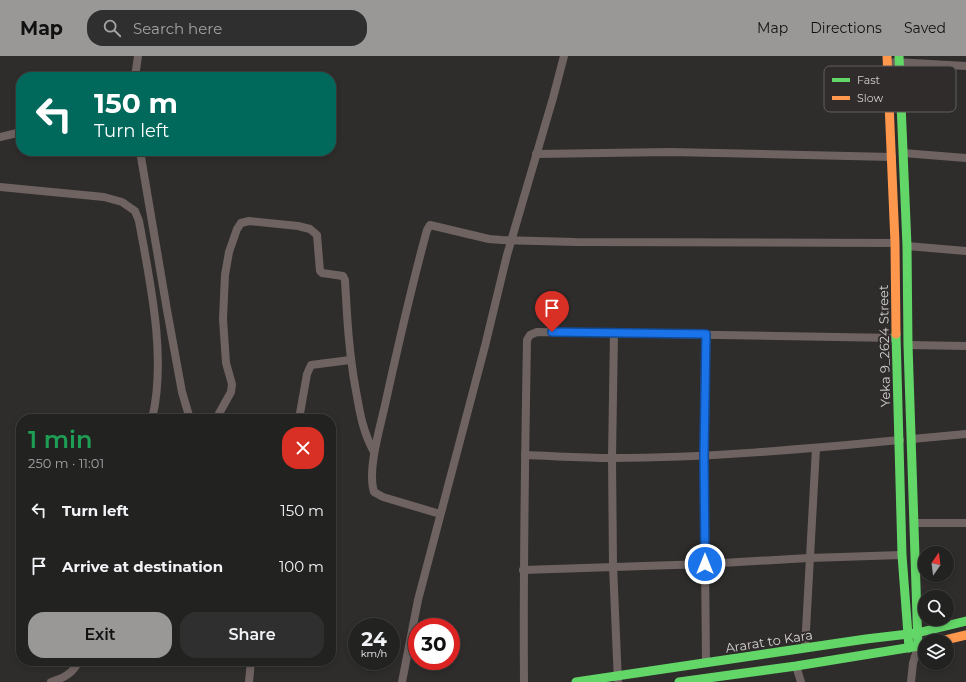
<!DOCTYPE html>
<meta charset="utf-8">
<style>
:root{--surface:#222221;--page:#2e2f2e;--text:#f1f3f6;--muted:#a2a4a5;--line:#3f3f3f;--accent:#999897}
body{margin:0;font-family:Montserrat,sans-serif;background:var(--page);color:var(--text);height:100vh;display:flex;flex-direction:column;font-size:15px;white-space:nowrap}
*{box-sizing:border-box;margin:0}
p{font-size:13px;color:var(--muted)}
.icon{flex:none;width:22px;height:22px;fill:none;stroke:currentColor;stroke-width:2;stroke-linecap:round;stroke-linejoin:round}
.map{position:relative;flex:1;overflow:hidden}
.panel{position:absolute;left:16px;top:358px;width:320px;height:252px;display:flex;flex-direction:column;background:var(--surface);border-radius:16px;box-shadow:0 2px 6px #0003,0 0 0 1px var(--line)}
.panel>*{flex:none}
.banner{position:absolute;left:16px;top:16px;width:320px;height:84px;border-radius:16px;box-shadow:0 2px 6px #0003,0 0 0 1px var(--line);background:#00695c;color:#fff;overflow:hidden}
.needle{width:26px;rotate:14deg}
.tools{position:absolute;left:918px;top:490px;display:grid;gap:8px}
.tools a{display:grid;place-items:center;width:36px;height:36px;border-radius:50%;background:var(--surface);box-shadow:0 2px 6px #0003,0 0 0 1px var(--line);font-size:20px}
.speed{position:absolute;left:348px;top:562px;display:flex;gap:8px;font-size:20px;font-weight:700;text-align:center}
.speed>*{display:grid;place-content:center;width:52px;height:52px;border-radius:50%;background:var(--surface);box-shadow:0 2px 6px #0003,0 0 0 1px var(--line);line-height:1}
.speed small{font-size:10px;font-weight:400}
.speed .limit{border:6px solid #d22;background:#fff;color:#111}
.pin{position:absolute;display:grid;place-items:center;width:34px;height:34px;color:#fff;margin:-41px -17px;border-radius:50% 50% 50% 0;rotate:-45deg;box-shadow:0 0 4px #0007}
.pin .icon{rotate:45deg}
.me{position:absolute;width:44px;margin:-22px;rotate:0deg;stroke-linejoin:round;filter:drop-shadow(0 0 3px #0008)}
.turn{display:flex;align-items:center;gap:14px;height:84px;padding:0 12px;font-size:18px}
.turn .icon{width:52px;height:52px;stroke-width:2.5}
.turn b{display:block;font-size:28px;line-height:34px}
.round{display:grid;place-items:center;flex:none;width:42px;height:42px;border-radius:16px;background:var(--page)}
.summary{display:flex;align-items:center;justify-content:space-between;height:68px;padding:0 12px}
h1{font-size:24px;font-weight:600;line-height:30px;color:#1e9e55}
.primary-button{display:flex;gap:8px;margin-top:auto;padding:8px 12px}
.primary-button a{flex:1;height:46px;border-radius:16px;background:var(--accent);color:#111;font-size:16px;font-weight:600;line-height:46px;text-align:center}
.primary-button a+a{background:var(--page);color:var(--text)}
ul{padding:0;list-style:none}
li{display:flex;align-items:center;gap:12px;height:56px;padding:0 12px}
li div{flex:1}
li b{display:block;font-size:15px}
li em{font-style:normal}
header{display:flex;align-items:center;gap:24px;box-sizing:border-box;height:56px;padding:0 20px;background:var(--accent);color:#111}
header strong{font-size:19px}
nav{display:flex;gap:22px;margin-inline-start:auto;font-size:14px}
.search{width:280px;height:36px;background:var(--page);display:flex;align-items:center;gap:10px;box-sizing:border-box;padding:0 14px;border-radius:16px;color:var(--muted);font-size:15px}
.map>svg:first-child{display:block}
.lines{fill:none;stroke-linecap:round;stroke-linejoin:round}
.street{stroke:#6f6361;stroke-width:8}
.fast{stroke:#63d668;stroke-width:9}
.slow{stroke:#ff974d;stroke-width:9}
.route-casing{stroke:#114b97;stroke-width:10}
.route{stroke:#1a73e8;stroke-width:7}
.labels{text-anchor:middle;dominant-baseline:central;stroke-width:4;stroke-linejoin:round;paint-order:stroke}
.street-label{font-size:13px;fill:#d2d1d0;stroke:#2f2c2b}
.key{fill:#2f2c2b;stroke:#605e5d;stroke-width:1}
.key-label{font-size:11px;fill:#d2d1d0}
</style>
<header>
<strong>Map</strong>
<div class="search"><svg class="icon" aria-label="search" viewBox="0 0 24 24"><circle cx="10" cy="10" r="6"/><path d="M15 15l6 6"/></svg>Search here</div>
<nav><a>Map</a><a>Directions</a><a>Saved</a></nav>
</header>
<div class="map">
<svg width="966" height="626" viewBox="0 0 966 626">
<rect width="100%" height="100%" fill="#2e2d2c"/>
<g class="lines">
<g class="street">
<polyline points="895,6 966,10"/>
<polyline points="135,21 138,0"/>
<polyline points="0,81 21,76"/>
<polyline points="140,95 167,254 182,336 190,363"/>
<polyline points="903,97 966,102"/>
<polyline points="536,98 670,96 892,101"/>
<path d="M0,131L104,141L122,146L135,155L139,165C150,226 167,302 152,363"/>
<polyline points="907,190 966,195"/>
<polyline points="614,276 612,402 613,510 618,626"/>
<polyline points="706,278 704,400 706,607"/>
<polyline points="908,289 966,290"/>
<path d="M216,363L231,336L232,328L226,307L223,263L225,219L229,196L237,173L241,167L249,165L298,170L310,173L317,179L320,215L322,217L343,220L345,224C347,261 349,298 356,335C360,358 363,376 374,396"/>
<polyline points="299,363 307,318 311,309 350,304"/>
<polyline points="912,383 966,378"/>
<path d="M525,399C554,400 583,402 612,402C708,402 804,393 900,384"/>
<path d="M440,458L383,441L374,436C367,414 380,372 385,349C398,290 411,232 427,174L430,169L489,183L502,184L575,186L895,187"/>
<polyline points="914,467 966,467"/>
<polyline points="523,514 705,508 809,502 902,499"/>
<polyline points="805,592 816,392"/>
<polyline points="796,610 801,626"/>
<path d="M51,626C64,622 73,617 79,605"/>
<polyline points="249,626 251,605"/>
<polyline points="402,626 418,544 485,290 507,199 553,42 564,0"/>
<path d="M524,626C523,512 525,398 527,284L530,279L537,276L896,282"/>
<polyline points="911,626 913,607 918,591"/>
</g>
<g class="fast">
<polyline points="899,0 907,190 908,289 918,591"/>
<polyline points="896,278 902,499 909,592"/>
<polyline points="576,626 866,583 917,577 966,565"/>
<polyline points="679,626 796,610 925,589"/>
</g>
<g class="slow">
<polyline points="887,0 895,187 896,278"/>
<polyline points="941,585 966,579"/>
</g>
</g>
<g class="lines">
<g class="route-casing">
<polyline id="route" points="552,276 706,278 704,400 705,508"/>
</g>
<use href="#route" class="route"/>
</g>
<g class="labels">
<g class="street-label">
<text transform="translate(884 290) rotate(-91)">Yeka 9_2624 Street</text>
<text transform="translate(769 585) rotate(-9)">Ararat to Kara</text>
</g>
</g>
<rect x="824" y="10" width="132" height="46" rx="6" class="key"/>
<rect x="832" y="22" width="18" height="4" fill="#63d668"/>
<rect x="832" y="40" width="18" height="4" fill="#ff974d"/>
<g class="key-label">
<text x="857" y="28">Fast</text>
<text x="857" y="46">Slow</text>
</g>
</svg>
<div class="tools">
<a><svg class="needle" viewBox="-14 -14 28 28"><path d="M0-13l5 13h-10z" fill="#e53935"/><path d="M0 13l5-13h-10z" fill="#a2a4a5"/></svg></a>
<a><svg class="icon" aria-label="search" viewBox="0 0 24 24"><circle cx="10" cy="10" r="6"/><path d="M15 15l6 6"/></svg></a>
<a><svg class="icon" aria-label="layers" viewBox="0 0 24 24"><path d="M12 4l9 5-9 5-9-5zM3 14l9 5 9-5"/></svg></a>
</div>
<div class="speed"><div>24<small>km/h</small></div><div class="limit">30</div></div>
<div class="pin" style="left:552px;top:276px;background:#d93025"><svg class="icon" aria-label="arrive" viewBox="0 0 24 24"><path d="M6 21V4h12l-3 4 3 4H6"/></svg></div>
<svg class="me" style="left:705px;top:508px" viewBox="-20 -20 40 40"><circle r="17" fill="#1a73e8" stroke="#fff" stroke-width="3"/><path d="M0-11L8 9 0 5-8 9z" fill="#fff"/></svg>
<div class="banner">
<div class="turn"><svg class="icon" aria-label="left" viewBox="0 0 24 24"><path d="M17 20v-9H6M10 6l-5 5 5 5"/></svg><div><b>150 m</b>Turn left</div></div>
</div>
<section class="panel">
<div class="summary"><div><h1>1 min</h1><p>250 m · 11:01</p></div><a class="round" style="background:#d93025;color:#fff"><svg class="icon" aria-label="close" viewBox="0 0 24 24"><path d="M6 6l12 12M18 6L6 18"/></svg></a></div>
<ul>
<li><svg class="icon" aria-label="left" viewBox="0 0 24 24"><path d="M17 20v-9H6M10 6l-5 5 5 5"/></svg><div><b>Turn left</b></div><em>150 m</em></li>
<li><svg class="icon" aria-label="arrive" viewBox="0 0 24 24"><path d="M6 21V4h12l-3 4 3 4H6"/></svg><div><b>Arrive at destination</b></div><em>100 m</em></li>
</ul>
<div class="primary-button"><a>Exit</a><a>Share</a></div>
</section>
</div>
